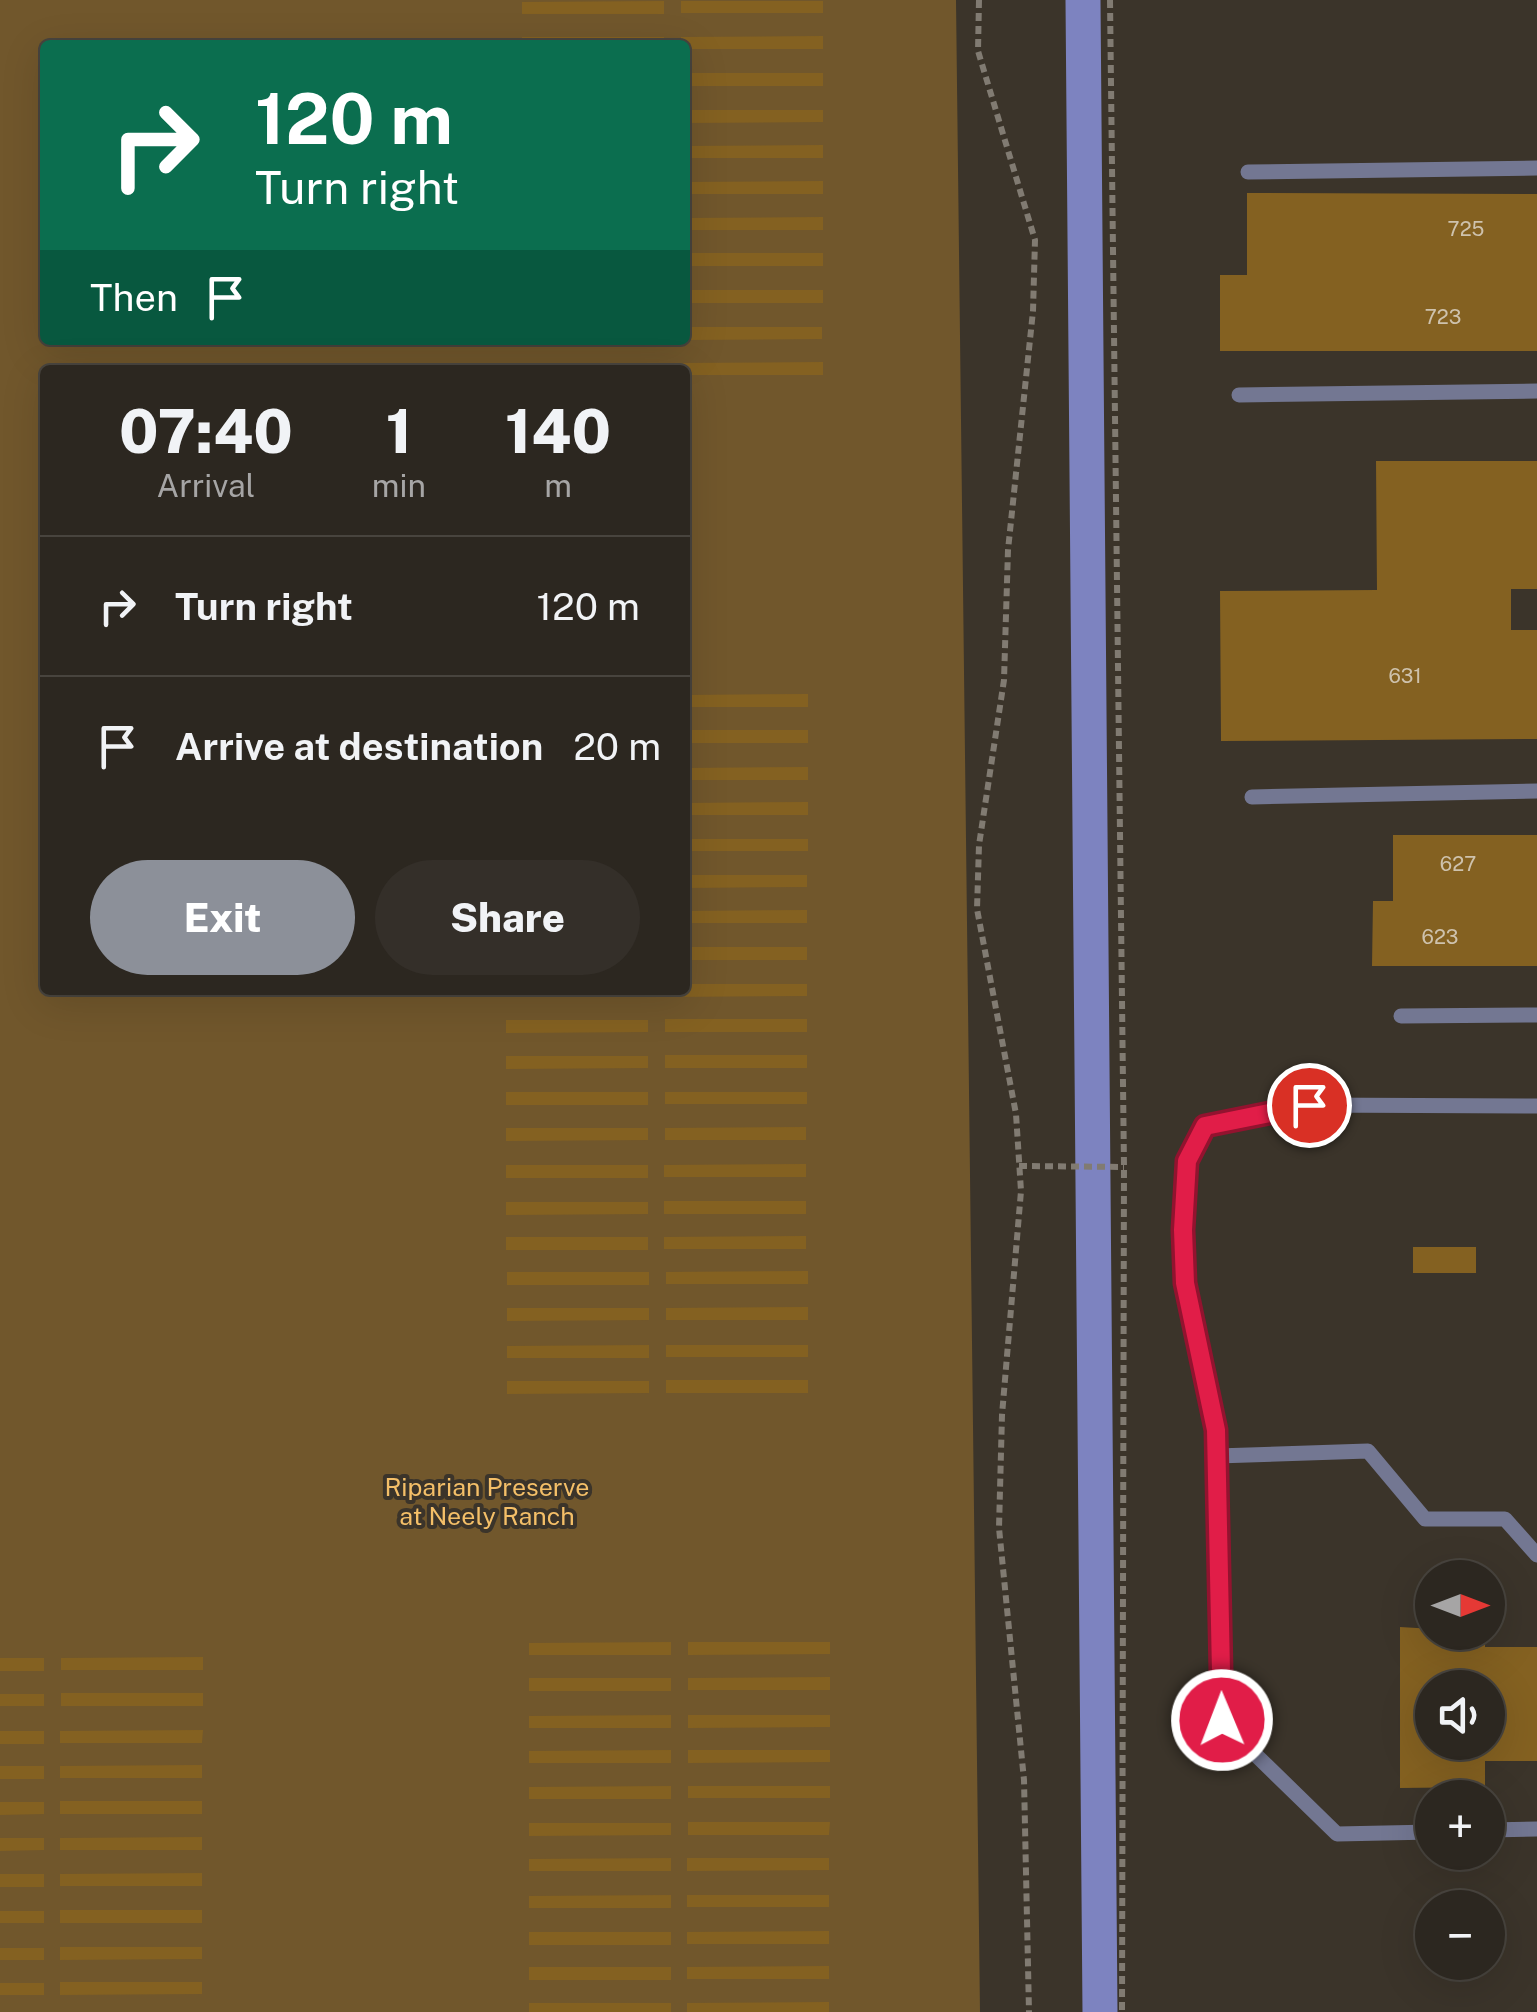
<!DOCTYPE html>
<meta charset="utf-8">
<style>
:root{--surface:#2c2720;--page:#342f29;--text:#f1f3f6;--muted:#a6a5a5;--line:#48443e;--accent:#8c9099}
body{margin:0;font-family:"Public Sans",sans-serif;background:var(--page);color:var(--text);height:100vh;display:flex;flex-direction:column;font-size:38px;white-space:nowrap}
*{box-sizing:border-box;margin:0}
p{font-size:32px;color:var(--muted)}
.icon{flex:none;width:55px;height:55px;fill:none;stroke:currentColor;stroke-width:2;stroke-linecap:round;stroke-linejoin:round}
.map{position:relative;flex:1;overflow:hidden}
.panel{position:absolute;left:40px;top:365px;width:650px;height:630px;display:flex;flex-direction:column;background:var(--surface);border-radius:10px;box-shadow:0 10px 40px #0002,0 0 0 2px var(--line)}
.panel>*{flex:none}
.hud{position:absolute;left:40px;top:40px;width:650px;height:305px;border-radius:10px;box-shadow:0 10px 40px #0002,0 0 0 2px var(--line);background:#0b6e4f;color:#fff;overflow:hidden}
.needle{width:65px;rotate:90deg}
.buttons{position:absolute;left:1415px;top:1560px;display:grid;gap:20px}
.buttons a{display:grid;place-items:center;width:90px;height:90px;border-radius:50%;background:var(--surface);box-shadow:0 10px 40px #0002,0 0 0 2px var(--line);font-size:50px}
.pin{position:absolute;display:grid;place-items:center;width:85px;height:85px;color:#fff;margin:-42px;border:5px solid #fff;border-radius:50%;box-shadow:0 2px 10px #0007}
.me{position:absolute;width:110px;margin:-55px;rotate:359deg;stroke-linejoin:round;filter:drop-shadow(0 0 8px #0008)}
.turn{display:flex;align-items:center;gap:35px;height:210px;padding:0 50px;font-size:45px}
.turn .icon{width:130px;height:130px;stroke-width:2.5}
.turn b{display:block;font-size:70px;line-height:85px}
.then{display:flex;align-items:center;height:95px;padding:0 50px;background:#0003;gap:20px;font-size:38px}
.eta{display:flex;justify-content:space-evenly;align-items:center;height:170px;text-align:center}
.eta b{font-size:60px;font-weight:800;line-height:70px}
.cta{display:flex;gap:20px;margin-top:auto;padding:20px 50px}
.cta a{flex:1;height:115px;border-radius:60px;background:var(--accent);color:#fff;font-size:40px;font-weight:800;line-height:115px;text-align:center}
.cta a+a{background:var(--page);color:var(--text)}
ul{padding:0;list-style:none}
li{display:flex;align-items:center;gap:30px;height:140px;padding:0 50px;border-top:2px solid var(--line)}
li div{flex:1}
li b{display:block;font-size:38px}
li em{font-style:normal}
.map>svg:first-child{display:block}
.green{fill:#71572c;fill-rule:evenodd}
.lines{fill:none;stroke-linecap:round;stroke-linejoin:round}
.canal{stroke:#7d83c0;stroke-width:35}
.building{fill:#846121;fill-rule:evenodd}
.path{stroke:#817b72;stroke-width:6;stroke-dasharray:8 5;stroke-linecap:butt}
.lane{stroke:#737792;stroke-width:15}
.route-casing{stroke:#92132f;stroke-width:25}
.route{stroke:#e11d48;stroke-width:18}
.labels{text-anchor:middle;dominant-baseline:central;stroke-width:8;stroke-linejoin:round;paint-order:stroke}
.number-label{font-size:20px;fill:#cec2ad}
.park-label{font-size:25px;fill:#f4bf68;stroke:#3b342a}
</style>
<div class="map">
<svg width="1537" height="2012" viewBox="0 0 1537 2012">
<rect width="100%" height="100%" fill="#3b342a"/>
<path class="green" d="M0,0H956L980,2012H0ZM45,45H685V340H45ZM45,370H685V990H45Z"/>
<g class="lines">
<polyline class="canal" points="1083,0 1100,2012"/>
</g>
<g class="building">
<polygon points="664,1 664,14 522,14 522,2"/>
<rect x="681" y="1" width="142" height="12"/>
<polygon points="823,36 823,49 685,49 681,45 681,37"/>
<rect x="522" y="37" width="142" height="8"/>
<rect x="685" y="73" width="138" height="13"/>
<polygon points="685,110 823,110 823,122 685,123"/>
<polygon points="823,145 823,158 685,158 685,146"/>
<polygon points="823,181 823,194 685,194 685,182"/>
<polygon points="1247,193 1537,194 1537,351 1220,351 1220,275 1247,275"/>
<polygon points="823,217 823,230 685,230 685,218"/>
<rect x="685" y="253" width="138" height="13"/>
<rect x="685" y="290" width="138" height="13"/>
<polygon points="685,327 822,327 822,339 685,340"/>
<polygon points="823,362 823,375 685,375 680,370 680,363"/>
<rect x="522" y="363" width="142" height="7"/>
<polygon points="1376,461 1537,461 1537,589 1511,589 1511,630 1537,630 1537,739 1221,741 1220,591 1377,590"/>
<polygon points="808,694 808,707 685,707 685,695"/>
<rect x="685" y="730" width="123" height="13"/>
<polygon points="808,767 808,780 685,780 685,768"/>
<polygon points="808,802 808,815 685,815 685,803"/>
<polygon points="1393,835 1537,835 1537,966 1372,966 1373,901 1393,901"/>
<rect x="685" y="839" width="123" height="12"/>
<polygon points="685,875 807,875 807,887 685,888"/>
<polygon points="807,910 807,923 685,923 685,911"/>
<rect x="685" y="947" width="122" height="13"/>
<polygon points="685,984 807,984 807,996 665,997 665,990 685,990"/>
<rect x="506" y="990" width="142" height="7"/>
<rect x="665" y="1019" width="142" height="13"/>
<polygon points="506,1020 648,1020 648,1032 506,1033"/>
<rect x="665" y="1055" width="142" height="13"/>
<polygon points="506,1056 648,1056 648,1068 506,1069"/>
<rect x="506" y="1092" width="142" height="13"/>
<rect x="665" y="1092" width="142" height="12"/>
<polygon points="806,1127 806,1140 665,1140 665,1128"/>
<polygon points="506,1128 648,1128 648,1140 506,1141"/>
<polygon points="806,1164 806,1177 664,1177 664,1165"/>
<rect x="506" y="1165" width="142" height="13"/>
<rect x="664" y="1201" width="142" height="13"/>
<polygon points="506,1202 648,1202 648,1214 506,1215"/>
<polygon points="806,1236 806,1249 664,1249 664,1237"/>
<rect x="506" y="1237" width="142" height="13"/>
<rect x="1413" y="1247" width="63" height="26"/>
<polygon points="808,1271 808,1284 666,1284 666,1272"/>
<rect x="507" y="1272" width="142" height="13"/>
<polygon points="808,1307 808,1320 666,1320 666,1308"/>
<polygon points="507,1308 649,1308 649,1320 507,1321"/>
<polygon points="649,1345 649,1358 507,1358 507,1346"/>
<rect x="666" y="1345" width="142" height="12"/>
<rect x="666" y="1380" width="142" height="13"/>
<polygon points="507,1381 649,1381 649,1393 507,1394"/>
<polygon points="1484,1565 1485,1578 1436,1578 1436,1566"/>
<path d="M1400,1627L1485,1632V1647H1537V1761H1485V1787L1400,1788ZM1432,1688H1488V1742H1432Z"/>
<polygon points="671,1642 671,1655 529,1655 529,1643"/>
<polygon points="688,1642 830,1642 830,1654 688,1655"/>
<polygon points="203,1657 203,1670 61,1670 61,1658"/>
<rect x="0" y="1658" width="44" height="13"/>
<polygon points="830,1677 830,1690 688,1690 688,1678"/>
<rect x="529" y="1678" width="142" height="13"/>
<rect x="61" y="1693" width="142" height="13"/>
<rect x="0" y="1694" width="44" height="12"/>
<polygon points="671,1715 671,1728 529,1728 529,1716"/>
<polygon points="688,1715 830,1715 830,1727 688,1728"/>
<polygon points="203,1730 202,1743 60,1743 60,1731"/>
<rect x="0" y="1731" width="44" height="13"/>
<polygon points="671,1750 671,1763 529,1763 529,1751"/>
<polygon points="688,1750 830,1750 830,1762 688,1763"/>
<polygon points="202,1765 202,1778 60,1778 60,1766"/>
<rect x="0" y="1766" width="44" height="13"/>
<polygon points="671,1786 671,1799 529,1799 529,1787"/>
<rect x="688" y="1786" width="142" height="12"/>
<rect x="60" y="1801" width="142" height="13"/>
<polygon points="0,1802 44,1802 44,1814 0,1815"/>
<polygon points="688,1822 830,1822 829,1835 688,1835"/>
<polygon points="529,1823 671,1823 671,1835 529,1836"/>
<polygon points="202,1837 202,1850 60,1850 60,1838"/>
<polygon points="0,1838 44,1838 44,1850 0,1851"/>
<polygon points="671,1858 671,1871 529,1871 529,1859"/>
<polygon points="687,1858 829,1858 829,1870 687,1871"/>
<polygon points="202,1873 202,1886 60,1886 60,1874"/>
<rect x="0" y="1874" width="44" height="13"/>
<polygon points="671,1895 671,1908 529,1908 529,1896"/>
<rect x="687" y="1895" width="142" height="12"/>
<rect x="60" y="1910" width="142" height="13"/>
<rect x="0" y="1911" width="44" height="12"/>
<polygon points="829,1931 829,1944 687,1944 687,1932"/>
<rect x="529" y="1932" width="142" height="13"/>
<polygon points="60,1947 202,1947 202,1959 60,1960"/>
<rect x="0" y="1948" width="44" height="12"/>
<polygon points="829,1966 829,1979 687,1979 687,1967"/>
<rect x="529" y="1967" width="142" height="13"/>
<polygon points="60,1982 202,1982 202,1994 60,1995"/>
<rect x="0" y="1983" width="44" height="12"/>
<polygon points="829,2002 829,2012 687,2012 687,2003"/>
<rect x="529" y="2003" width="142" height="9"/>
</g>
<g class="lines">
<g class="path">
<polyline points="979,0 978,51 1035,240 1033,311 1008,550 1004,680 979,845 977,909 1016,1114 1021,1191 1002,1415 999,1528 1024,1780 1029,2012"/>
<polyline points="1110,0 1124,1167 1122,2012"/>
<polyline points="1019,1166 1124,1167"/>
</g>
<g class="lane">
<polyline points="1248,172 1537,168"/>
<polyline points="1239,395 1537,391"/>
<polyline points="1252,797 1537,791"/>
<polyline points="1401,1016 1537,1015"/>
<polyline points="1217,1456 1368,1451 1425,1519 1505,1519 1537,1555"/>
<polyline points="1488,1830 1537,1829"/>
<polyline points="1432,1832 1337,1834 1221,1721 1216,1431 1185,1283 1183,1230 1187,1161 1205,1126 1309,1105 1537,1106"/>
</g>
</g>
<g class="lines">
<g class="route-casing">
<polyline id="route" points="1222,1720 1216,1430 1185,1283 1183,1230 1187,1161 1205,1126 1309,1105"/>
</g>
<use href="#route" class="route"/>
</g>
<g class="labels">
<g class="number-label">
<text x="1466" y="229">725</text>
<text x="1443" y="317">723</text>
<text x="1405" y="676">631</text>
<text x="1458" y="864">627</text>
<text x="1440" y="937">623</text>
</g>
<g class="park-label">
<text x="487" y="1487">Riparian Preserve<tspan x="487" dy="29">at Neely Ranch</tspan></text>
</g>
</g>
</svg>
<div class="buttons">
<a><svg class="needle" viewBox="-14 -14 28 28"><path d="M0-13l5 13h-10z" fill="#e53935"/><path d="M0 13l5-13h-10z" fill="#a6a5a5"/></svg></a>
<a><svg class="icon" aria-label="sound" viewBox="0 0 24 24"><path d="M4 9h4l5-4v14l-5-4H4zM17 9q2 3 0 6"/></svg></a>
<a>+</a>
<a>−</a>
</div>
<div class="pin" style="left:1309px;top:1105px;background:#d93025"><svg class="icon" aria-label="arrive" viewBox="0 0 24 24"><path d="M6 21V4h12l-3 4 3 4H6"/></svg></div>
<svg class="me" style="left:1222px;top:1720px" viewBox="-20 -20 40 40"><circle r="17" fill="#e11d48" stroke="#fff" stroke-width="3"/><path d="M0-11L8 9 0 5-8 9z" fill="#fff"/></svg>
<div class="hud">
<div class="turn"><svg class="icon" aria-label="right" viewBox="0 0 24 24"><path d="M7 20v-9h11M14 6l5 5-5 5"/></svg><div><b>120 m</b>Turn right</div></div>
<div class="then">Then<svg class="icon" aria-label="arrive" viewBox="0 0 24 24"><path d="M6 21V4h12l-3 4 3 4H6"/></svg></div>
</div>
<section class="panel">
<div class="eta">
<div><b>07:40</b><p>Arrival</p></div>
<div><b>1</b><p>min</p></div>
<div><b>140</b><p>m</p></div>
</div>
<ul>
<li><svg class="icon" aria-label="right" viewBox="0 0 24 24"><path d="M7 20v-9h11M14 6l5 5-5 5"/></svg><div><b>Turn right</b></div><em>120 m</em></li>
<li><svg class="icon" aria-label="arrive" viewBox="0 0 24 24"><path d="M6 21V4h12l-3 4 3 4H6"/></svg><div><b>Arrive at destination</b></div><em>20 m</em></li>
</ul>
<div class="cta"><a>Exit</a><a>Share</a></div>
</section>
</div>
